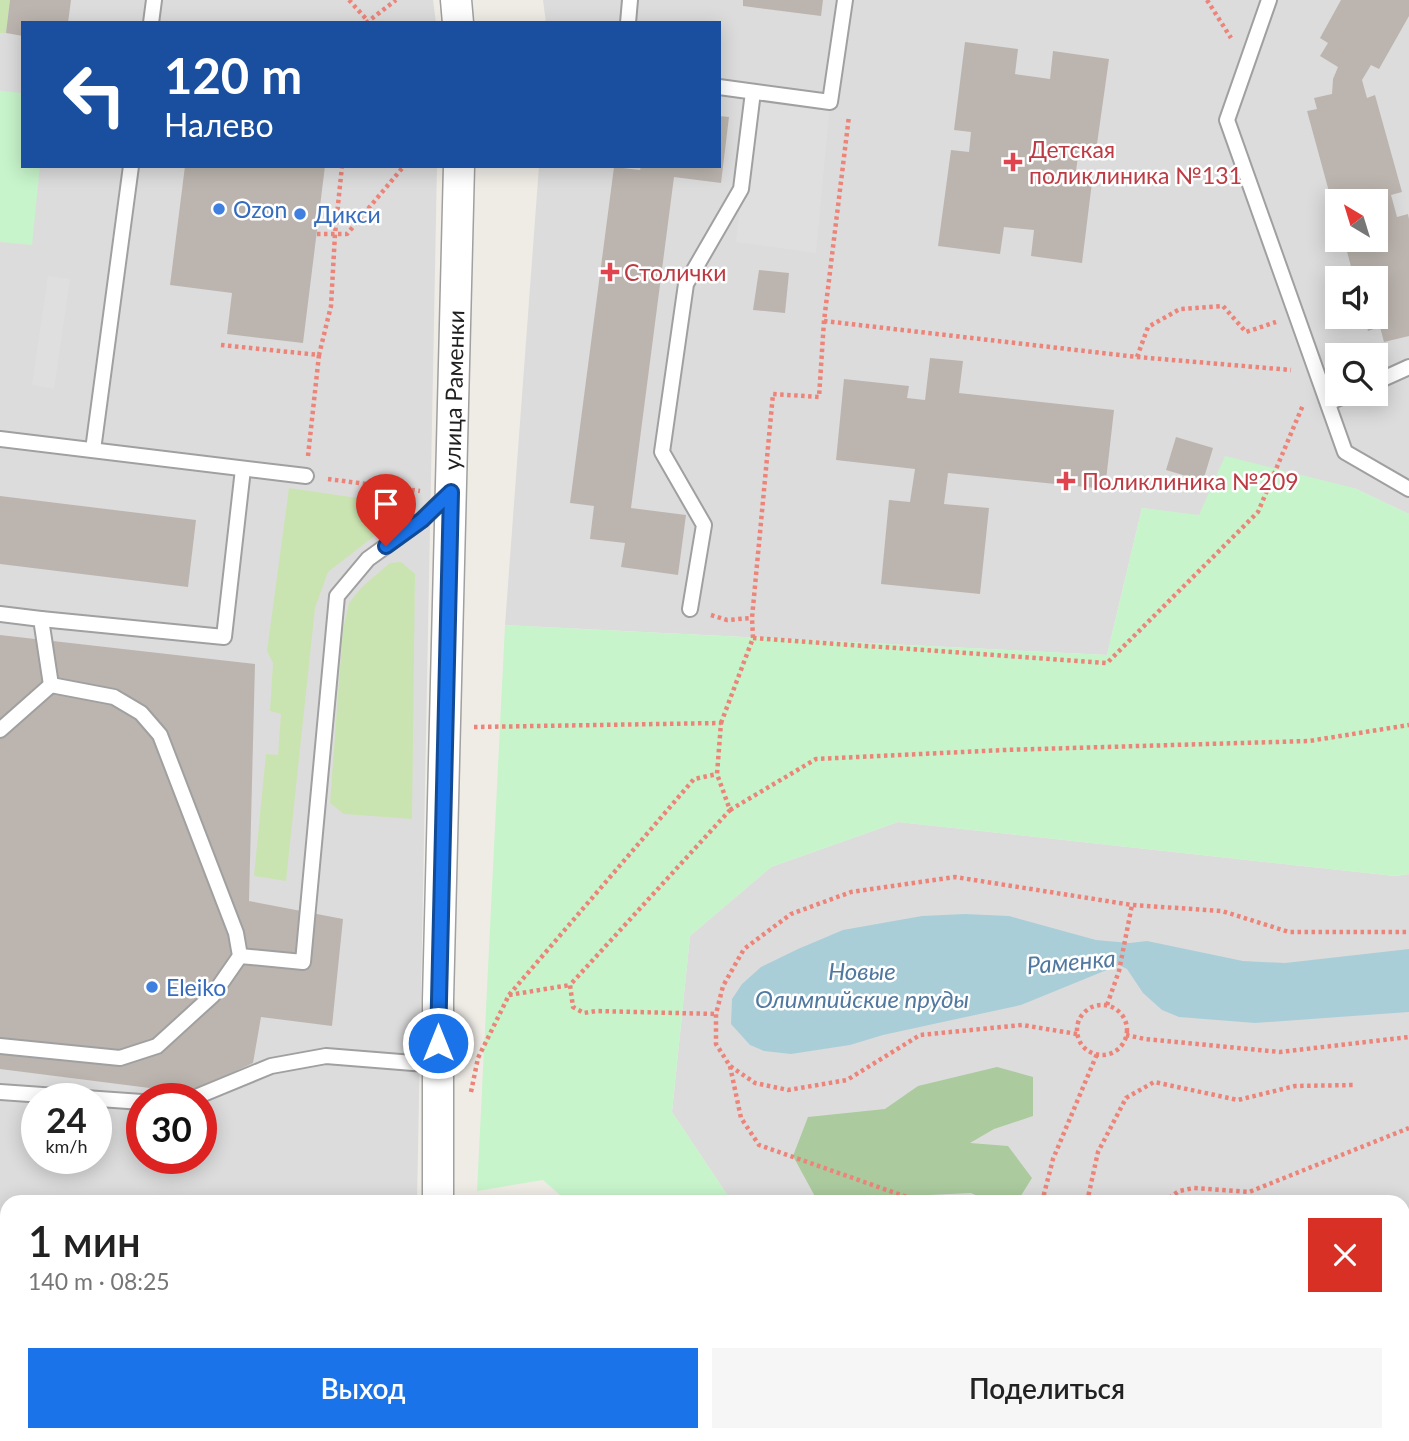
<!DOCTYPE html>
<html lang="ru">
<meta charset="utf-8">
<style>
:root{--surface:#fff;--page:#f6f6f6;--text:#222;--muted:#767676;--accent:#1a73e8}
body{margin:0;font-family:Lato,sans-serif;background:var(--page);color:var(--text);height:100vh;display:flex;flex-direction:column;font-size:26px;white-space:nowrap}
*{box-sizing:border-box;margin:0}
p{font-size:23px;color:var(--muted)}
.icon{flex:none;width:38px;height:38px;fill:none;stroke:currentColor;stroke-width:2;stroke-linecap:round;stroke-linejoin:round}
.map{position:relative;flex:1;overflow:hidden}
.side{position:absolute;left:0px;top:1195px;width:1410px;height:247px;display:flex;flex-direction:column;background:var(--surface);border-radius:21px 21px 0 0;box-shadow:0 4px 18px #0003}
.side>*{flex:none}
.banner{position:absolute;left:21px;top:21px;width:700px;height:147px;border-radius:0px;box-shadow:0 4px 18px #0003;background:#1a4fa0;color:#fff;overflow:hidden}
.needle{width:46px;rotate:322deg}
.fabs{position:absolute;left:1325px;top:189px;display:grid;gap:14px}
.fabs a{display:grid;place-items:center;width:63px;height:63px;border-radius:0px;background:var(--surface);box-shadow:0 4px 18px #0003;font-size:35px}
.speed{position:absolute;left:21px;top:1083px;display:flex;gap:14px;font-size:35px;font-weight:700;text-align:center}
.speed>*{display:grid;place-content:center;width:91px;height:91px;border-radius:50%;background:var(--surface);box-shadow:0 4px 18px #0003;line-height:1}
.speed small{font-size:18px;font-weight:400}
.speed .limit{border:10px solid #d22;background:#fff;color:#111}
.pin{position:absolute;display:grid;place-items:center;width:60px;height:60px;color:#fff;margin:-72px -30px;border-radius:50% 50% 50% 0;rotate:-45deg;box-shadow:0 0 7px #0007}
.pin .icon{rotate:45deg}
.me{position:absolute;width:77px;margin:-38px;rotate:0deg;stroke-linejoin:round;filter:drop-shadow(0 0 5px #0008)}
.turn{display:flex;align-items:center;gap:24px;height:147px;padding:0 28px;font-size:32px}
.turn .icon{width:91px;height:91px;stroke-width:2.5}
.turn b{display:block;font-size:49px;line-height:60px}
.round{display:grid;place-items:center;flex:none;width:74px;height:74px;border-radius:0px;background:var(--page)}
.head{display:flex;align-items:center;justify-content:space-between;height:119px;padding:0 28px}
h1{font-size:42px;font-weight:600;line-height:52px}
.primary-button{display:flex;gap:14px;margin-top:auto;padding:14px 28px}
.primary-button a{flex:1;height:80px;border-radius:0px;background:var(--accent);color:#fff;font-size:28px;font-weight:600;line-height:80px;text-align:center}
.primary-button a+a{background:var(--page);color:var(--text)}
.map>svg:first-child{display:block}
.residential{fill:#dddcdc;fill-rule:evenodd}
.grass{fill:#cae4b1}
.forest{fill:#abca9e}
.park{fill:#c7f4cb}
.pitch{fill:#8bd6b9}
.parking{fill:#dfdfdf}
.water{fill:#aaced8}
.building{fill:#bcb5af}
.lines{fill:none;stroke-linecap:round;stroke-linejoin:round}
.lane-casing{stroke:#a0a0a0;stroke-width:18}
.street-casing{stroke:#a0a0a0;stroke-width:33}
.path{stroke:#ed8479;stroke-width:4.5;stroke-dasharray:3.5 3.5;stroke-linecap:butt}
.lane{stroke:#fff;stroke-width:14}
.street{stroke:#fff;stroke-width:30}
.route-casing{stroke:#114b97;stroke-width:18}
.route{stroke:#1a73e8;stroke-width:12}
.health-dot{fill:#e0444e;stroke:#fff;stroke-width:2.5}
.shop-dot{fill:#3f7fe0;stroke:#fff;stroke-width:2.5}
.labels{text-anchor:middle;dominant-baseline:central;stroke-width:5;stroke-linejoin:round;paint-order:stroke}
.health-label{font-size:23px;fill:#be3a42;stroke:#fff;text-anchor:start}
.shop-label{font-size:23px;fill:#366cbe;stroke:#fff;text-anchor:start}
.street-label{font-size:23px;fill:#1f1f1f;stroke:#fff}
.water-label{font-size:24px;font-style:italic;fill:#51789f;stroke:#fff}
</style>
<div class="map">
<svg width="1409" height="1441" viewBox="0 0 1409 1441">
<rect width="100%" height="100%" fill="#efece6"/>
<g class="residential">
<path d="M0,0H433L436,23H23V166H437L417,1202H7V1435H413V1441H0ZM37,1099H96V1158H37ZM142,1099H201V1158H142Z"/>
<path d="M543,0H1409V514L1354,488L1199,516L1142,508L1107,655L505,625L539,166H719V23H546ZM1337,201H1376V240H1337ZM1337,278H1376V317H1337ZM1337,355H1376V394H1337Z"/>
<polygon points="898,822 1395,876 1409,874 1409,1441 739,1441 739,1435 1404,1435 1404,1202 732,1202 672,1112 690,936 771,867"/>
</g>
<g class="grass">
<polygon points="0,0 10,0 6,33 0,33"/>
<polygon points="289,488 413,506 328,572 315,608 286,881 254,876 266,754 278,755 281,714 270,711 273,663 267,651"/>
<polygon points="401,562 415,574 412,819 344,814 330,803 343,629 349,603 362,587 390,563"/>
</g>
<g class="forest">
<polygon points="997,1067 1033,1077 1033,1116 994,1129 970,1143 1008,1146 1032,1178 1017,1202 991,1202 971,1193 908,1196 904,1202 818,1202 793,1156 808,1117 885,1109 918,1086"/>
<polygon points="789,1435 841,1435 842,1441 784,1441"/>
</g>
<g class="park">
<polygon points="0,91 23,93 23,166 40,166 32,245 0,242"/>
<polygon points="1225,456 1354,488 1409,514 1409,874 1395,876 898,822 771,867 690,936 672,1112 732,1202 568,1202 543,1180 477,1191 505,625 1107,655 1142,508 1199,515"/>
</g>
<polygon class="pitch" points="1409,1375 1409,1441 1313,1441 1312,1435 1404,1435 1404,1376"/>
<g class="parking">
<polygon points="753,92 830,102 816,253 736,242"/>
<polygon points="48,276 70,279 54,389 32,385"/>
</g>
<polygon class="water" points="965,914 1009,916 1096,940 1130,943 1147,941 1243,961 1285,963 1409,949 1409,1012 1255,1023 1179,1017 1162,1010 1143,993 1127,969 1119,965 1021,1005 883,1035 850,1045 791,1054 764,1051 750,1045 731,1024 732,999 742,984 761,967 798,949 843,930 922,916"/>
<g class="building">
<polygon points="10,0 71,0 68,23 23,23 23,36 6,33"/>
<polygon points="743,0 823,0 821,16 743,6"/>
<polygon points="1341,0 1409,0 1409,16 1379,69 1371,65 1362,80 1367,98 1375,95 1402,192 1391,195 1397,217 1408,214 1409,219 1409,336 1384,342 1380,327 1368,331 1364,317 1376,317 1376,278 1354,278 1344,240 1376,240 1376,201 1337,201 1337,209 1334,210 1307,111 1317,109 1314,98 1332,94 1333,79 1338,67 1320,56 1328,43 1320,38"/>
<polygon points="965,42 1018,49 1015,74 1050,79 1053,51 1109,59 1096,151 1079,149 1076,171 1093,174 1082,263 1031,256 1034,230 1004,227 1000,254 938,246 951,150 969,152 971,132 954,130"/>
<polygon points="719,116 729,117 721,183 674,177 631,508 686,515 678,575 621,567 625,543 590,539 594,506 570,503 614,167 640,170 641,166 719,166"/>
<polygon points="185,166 325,166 303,343 227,334 232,293 170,285"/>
<polygon points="759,270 789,273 785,313 753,310"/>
<polygon points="930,358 963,361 959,393 1114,410 1105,489 948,473 944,504 989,508 980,594 881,584 889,500 910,502 915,469 836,460 844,379 909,386 907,398 925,400"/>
<polygon points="1176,437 1213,448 1203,481 1166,470"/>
<polygon points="0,496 196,520 188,587 0,564"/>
<polygon points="0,635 255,664 249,901 343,919 332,1026 261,1017 253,1063 189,1093 0,1069"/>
<rect x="516" y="1198" width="35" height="4"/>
<polygon points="76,1435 98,1435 110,1441 73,1441"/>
<rect x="522" y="1435" width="167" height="6"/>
</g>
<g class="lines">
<g class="lane-casing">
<g id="lane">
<polyline points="1269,0 1227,120 1345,452 1409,489"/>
<polyline points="151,23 154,0"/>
<polyline points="628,23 630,0"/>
<polyline points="719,87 830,102 845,0"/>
<polyline points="1376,382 1409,367"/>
<polyline points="1328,403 1348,394"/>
<polyline points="0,439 306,476"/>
<polyline points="93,450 131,166"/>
<polyline points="690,609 704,525 662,452 686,284 741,189 753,92"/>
<polyline points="0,614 41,619 51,685"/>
<polyline points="41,619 224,637 243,469"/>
<polyline points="0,730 51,685 114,697 141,713 160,735 236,933 240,956 213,995 157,1046 120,1058 0,1046"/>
<polyline points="240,956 303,962 337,596 368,559 422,520 448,494"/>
<polyline points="0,1092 142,1102"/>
<polyline points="191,1099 271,1066 326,1056 438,1065"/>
<polyline points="705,1435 705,1441"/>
</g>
</g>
<g class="street-casing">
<g id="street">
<polyline points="456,0 458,23"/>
<path id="s1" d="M438,1202V1000L459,166"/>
<polyline points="441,1435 441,1441"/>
</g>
</g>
<g class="path">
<polyline points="349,0 368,21"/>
<polyline points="1207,0 1231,38"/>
<polyline points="366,23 396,0"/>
<polyline points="317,234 347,234 404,166"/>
<polyline points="824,321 1137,357 1291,370"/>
<polyline points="221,345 319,355 331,306 335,234 342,166"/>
<polyline points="1137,357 1148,327 1180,309 1223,306 1246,332 1276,322"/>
<polyline points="308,456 319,355"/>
<polyline points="328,479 420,491"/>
<polyline points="711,615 727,620 752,618"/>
<polyline points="753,638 1107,663 1258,512 1303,405"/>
<polyline points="721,723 753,638 752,618 773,394 819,397 824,321 849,116"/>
<polyline points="474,727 721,723 717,774 730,810 570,985 573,1007 584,1013 596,1011 716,1014"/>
<polyline points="730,810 816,759 1004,750 1309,741 1409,725"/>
<polyline points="509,995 570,985"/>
<polyline points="1107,1005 1119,971 1132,905"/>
<circle cx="1102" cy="1030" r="25"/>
<polyline points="1077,1034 1022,1025 920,1035 847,1080 788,1090 755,1083 730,1066 716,1044 716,1014 723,986 744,949 791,914 851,892 955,877 1132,905 1222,911 1289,932 1409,932"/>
<polyline points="1126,1035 1145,1039 1280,1052 1409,1037"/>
<polyline points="730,1066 741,1118 759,1145 921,1202"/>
<polyline points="471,1092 478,1058 509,995 694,779 717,774"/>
<polyline points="1042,1202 1053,1159 1097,1054"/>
<polyline points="1087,1202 1098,1152 1126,1098 1154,1082 1238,1100 1295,1086 1355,1085"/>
<polyline points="1163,1202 1179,1191 1194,1188 1249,1192 1409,1128"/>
<polyline points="1404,1285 1409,1285"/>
<polyline points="1404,1338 1409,1337"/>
<polyline points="1169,1435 1179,1441"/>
</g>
<use href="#lane" class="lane"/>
<use href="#street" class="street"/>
</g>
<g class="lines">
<g class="route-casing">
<polyline id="route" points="386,546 422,520 451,492 438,1043"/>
</g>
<use href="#route" class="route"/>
</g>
<g class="health-dot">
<path d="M1009.5 151.5h7v7h7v7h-7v7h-7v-7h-7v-7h7z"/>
<path d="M606.5 261.5h7v7h7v7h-7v7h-7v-7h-7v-7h7z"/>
<path d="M1062.5 470.5h7v7h7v7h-7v7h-7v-7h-7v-7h7z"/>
</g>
<g class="shop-dot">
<circle cx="219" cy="209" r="7"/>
<circle cx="300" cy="214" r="7"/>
<circle cx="152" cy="987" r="7"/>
</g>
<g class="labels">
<g class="health-label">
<text x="1029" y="149">Детская<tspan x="1029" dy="26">поликлиника №131</tspan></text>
<text x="624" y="272">Столички</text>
<text x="1082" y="481">Поликлиника №209</text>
</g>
<g class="shop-label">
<text x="233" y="209">Ozon</text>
<text x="314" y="214">Дикси</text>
<text x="166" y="987">Eleiko</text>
</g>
<g class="street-label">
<text stroke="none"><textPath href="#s1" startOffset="812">улица Раменки</textPath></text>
</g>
<g class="water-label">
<text transform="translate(1071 961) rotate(-5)">Раменка</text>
<text x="862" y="970">Новые<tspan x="862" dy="28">Олимпийские пруды</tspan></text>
</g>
</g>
</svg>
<div class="fabs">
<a><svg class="needle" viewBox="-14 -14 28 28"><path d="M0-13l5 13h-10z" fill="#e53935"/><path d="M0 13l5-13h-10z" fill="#767676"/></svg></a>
<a><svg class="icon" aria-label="sound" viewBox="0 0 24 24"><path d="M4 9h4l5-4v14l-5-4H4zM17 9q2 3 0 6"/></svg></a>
<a><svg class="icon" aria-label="search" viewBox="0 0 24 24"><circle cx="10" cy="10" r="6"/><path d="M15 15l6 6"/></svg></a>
</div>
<div class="speed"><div>24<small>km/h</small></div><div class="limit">30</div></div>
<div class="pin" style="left:386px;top:546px;background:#d93025"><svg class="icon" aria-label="arrive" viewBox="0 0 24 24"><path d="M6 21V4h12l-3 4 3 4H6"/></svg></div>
<svg class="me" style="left:438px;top:1043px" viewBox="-20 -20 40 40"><circle r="17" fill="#1a73e8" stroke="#fff" stroke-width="3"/><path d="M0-11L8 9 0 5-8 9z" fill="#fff"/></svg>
<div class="banner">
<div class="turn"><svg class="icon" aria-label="left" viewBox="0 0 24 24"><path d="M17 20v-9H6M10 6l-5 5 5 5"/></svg><div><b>120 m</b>Налево</div></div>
</div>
<section class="side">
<div class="head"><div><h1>1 мин</h1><p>140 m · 08:25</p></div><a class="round" style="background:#d93025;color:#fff"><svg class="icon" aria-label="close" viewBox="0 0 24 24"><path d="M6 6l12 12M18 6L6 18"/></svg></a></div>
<div class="primary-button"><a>Выход</a><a>Поделиться</a></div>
</section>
</div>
